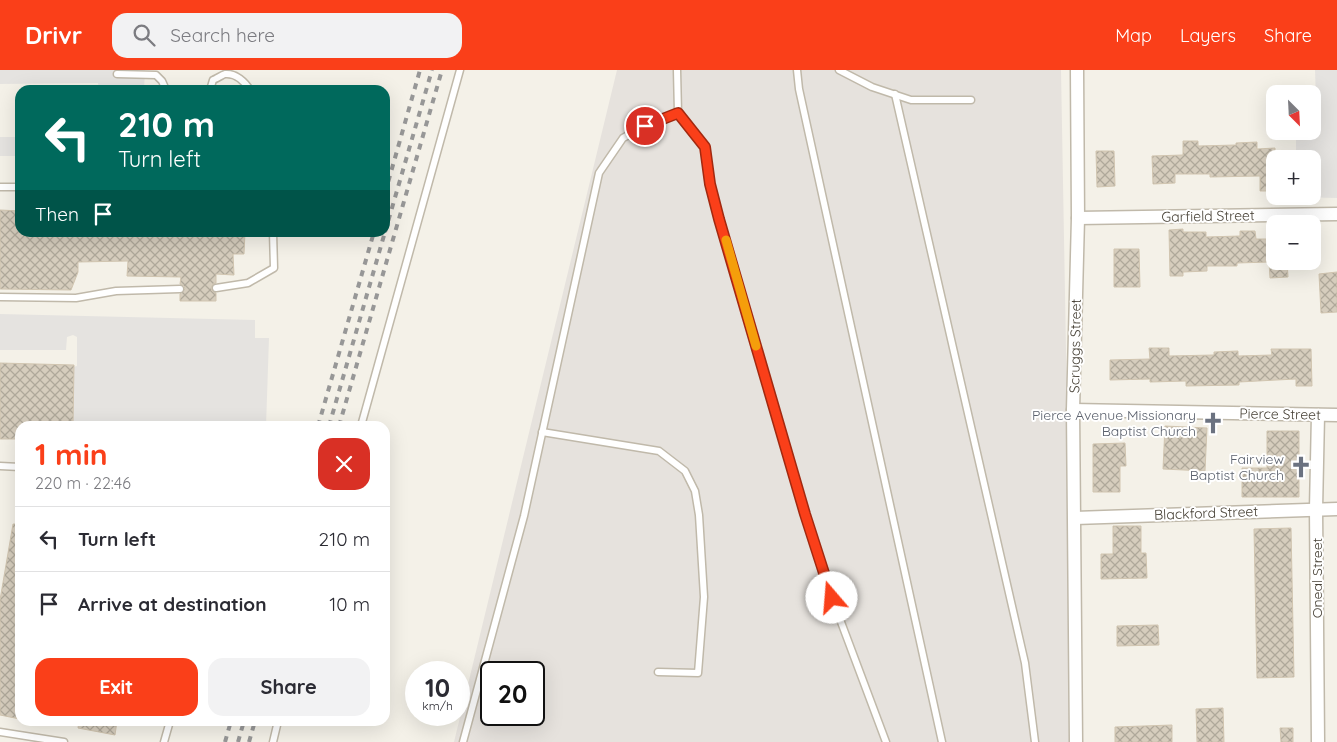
<!DOCTYPE html>
<meta charset="utf-8">
<style>
:root{--surface:#fff;--page:#f2f2f3;--text:#2b2b33;--muted:#7c7c81;--line:#e1e1e2;--accent:#fa3f19}
body{margin:0;font-family:Quicksand,sans-serif;background:var(--page);color:var(--text);height:100vh;display:flex;flex-direction:column;font-size:19px;white-space:nowrap}
*{box-sizing:border-box;margin:0}
p{font-size:16px;color:var(--muted)}
.icon{flex:none;width:28px;height:28px;fill:none;stroke:currentColor;stroke-width:2;stroke-linecap:round;stroke-linejoin:round}
.map{position:relative;flex:1;overflow:hidden}
.drawer{position:absolute;left:15px;top:351px;width:375px;height:305px;display:flex;flex-direction:column;background:var(--surface);border-radius:15px;box-shadow:0 5px 20px #0002}
.drawer>*{flex:none}
.banner{position:absolute;left:15px;top:15px;width:375px;height:152px;border-radius:15px;box-shadow:0 5px 20px #0002;background:#00695c;color:#fff;overflow:hidden}
.needle{width:32px;rotate:156deg}
.fabs{position:absolute;left:1266px;top:15px;display:grid;gap:10px}
.fabs a{display:grid;place-items:center;width:55px;height:55px;border-radius:10px;background:var(--surface);box-shadow:0 5px 20px #0002;font-size:25px}
.speed{position:absolute;left:405px;top:591px;display:flex;gap:10px;font-size:25px;font-weight:700;text-align:center}
.speed>*{display:grid;place-content:center;width:65px;height:65px;border-radius:50%;background:var(--surface);box-shadow:0 5px 20px #0002;line-height:1}
.speed small{font-size:12px;font-weight:400}
.speed .limit{border:2px solid #111;border-radius:8px;background:#fff;color:#111}
.pin{position:absolute;display:grid;place-items:center;width:42px;height:42px;color:#fff;margin:-21px;border:2px solid #fff;border-radius:50%;box-shadow:0 1px 5px #0007}
.me{position:absolute;width:55px;margin:-28px;rotate:342deg;stroke-linejoin:round;filter:drop-shadow(0 0 4px #0008)}
.turn{display:flex;align-items:center;gap:18px;height:105px;padding:0 20px;font-size:22px}
.turn .icon{width:65px;height:65px;stroke-width:2.5}
.turn b{display:block;font-size:35px;line-height:42px}
.then{display:flex;align-items:center;height:48px;padding:0 20px;background:#0003;gap:10px;font-size:19px}
.round{display:grid;place-items:center;flex:none;width:52px;height:52px;border-radius:15px;background:var(--page)}
.overview{display:flex;align-items:center;justify-content:space-between;height:85px;padding:0 20px}
h1{font-size:30px;font-weight:700;line-height:38px;color:var(--accent)}
.action{display:flex;gap:10px;margin-top:auto;padding:10px 20px}
.action a{flex:1;height:58px;border-radius:15px;background:var(--accent);color:#fff;font-size:20px;font-weight:700;line-height:58px;text-align:center}
.action a+a{background:var(--page);color:var(--text)}
ul{padding:0;list-style:none}
li{display:flex;align-items:center;gap:15px;height:65px;padding:0 20px;border-top:1px solid var(--line)}
li div{flex:1}
li b{display:block;font-size:19px}
li em{font-style:normal}
header{display:flex;align-items:center;gap:30px;box-sizing:border-box;height:70px;padding:0 25px;background:var(--accent);color:#fff}
header strong{font-size:24px}
nav{display:flex;gap:28px;margin-inline-start:auto;font-size:18px}
.search{width:350px;height:45px;background:var(--page);display:flex;align-items:center;gap:12px;box-sizing:border-box;padding:0 18px;border-radius:15px;color:var(--muted);font-size:19px}
.map>svg:first-child{display:block}
.industrial{fill:#e6e2dd;fill-rule:evenodd}
.parking{fill:#e5e3e0}
.building{fill:url(#building-cross-hatch);stroke:#d1c5b0}
.lines{fill:none;stroke-linecap:round;stroke-linejoin:round}
.lane-casing{stroke:#c0b9aa;stroke-width:9}
.street-casing{stroke:#c0b9aa;stroke-width:15}
.lane{stroke:#fff;stroke-width:6}
.street{stroke:#fff;stroke-width:12}
.rail{stroke:#979797;stroke-width:4;stroke-dasharray:6 6;stroke-linecap:butt}
.route-casing{stroke:#a22910;stroke-width:12}
.route{stroke:#fa3f19;stroke-width:9}
.slow{stroke:#f59e0b;stroke-width:9}
.labels{text-anchor:middle;dominant-baseline:central;stroke-width:4;stroke-linejoin:round;paint-order:stroke}
.street-label{font-size:14px;fill:#474136;stroke:#fff}
.worship-label{font-size:14px;fill:#5b616d;stroke:#fff;text-anchor:end}
</style>
<header>
<strong>Drivr</strong>
<div class="search"><svg class="icon" aria-label="search" viewBox="0 0 24 24"><circle cx="10" cy="10" r="6"/><path d="M15 15l6 6"/></svg>Search here</div>
<nav><a>Map</a><a>Layers</a><a>Share</a></nav>
</header>
<div class="map">
<svg width="1337" height="672" viewBox="0 0 1337 672">
<defs>
<pattern id="building-cross-hatch" width="8" height="8" patternUnits="userSpaceOnUse" patternTransform="scale(1.25)"><rect width="8" height="8" fill="#d6cdbd"/><path d="M0 0l8 8M0 8l8-8" fill="none" stroke="#afa89a"/></pattern>
</defs>
<rect width="100%" height="100%" fill="#f4f1e8"/>
<path class="industrial" d="M617,0H1061L1073,672H454ZM491,602H534V645H491Z"/>
<g class="parking">
<polygon points="0,0 145,0 144,20 105,20 105,18 99,18 98,13 0,14"/>
<polygon points="1315,0 1337,0 1337,128 1297,127 1312,126 1312,89 1296,89 1296,61 1312,61 1313,30 1316,29"/>
<polygon points="0,43 0,67 20,67 20,86 0,86"/>
<polygon points="0,244 255,250 255,268 269,268 266,356 73,356 73,297 77,296 77,267 73,265 67,267 66,280 0,280"/>
</g>
<g class="building">
<polygon points="1183,71 1198,71 1198,76 1236,75 1236,73 1257,72 1257,79 1275,78 1275,121 1260,121 1260,106 1210,107 1210,104 1175,104 1175,113 1153,114 1152,86 1183,85"/>
<polygon points="1096,81 1114,81 1115,116 1097,117"/>
<polygon points="0,140 20,141 20,162 245,162 244,184 233,184 234,205 216,204 216,213 213,214 211,218 212,221 216,223 216,231 180,231 180,224 185,219 184,216 180,214 181,207 127,206 128,191 78,192 78,202 71,220 0,219"/>
<polygon points="1183,159 1183,162 1206,162 1206,167 1240,166 1240,161 1255,161 1256,169 1275,169 1275,191 1287,191 1288,207 1270,208 1269,192 1237,193 1237,196 1207,196 1207,201 1183,202 1183,206 1170,206 1169,160"/>
<polygon points="1114,179 1139,179 1140,217 1114,217"/>
<polygon points="1337,202 1337,242 1321,243 1319,204"/>
<polygon points="1149,278 1169,278 1169,286 1214,285 1214,282 1238,281 1238,286 1272,285 1271,279 1311,279 1312,316 1296,316 1296,309 1239,312 1239,315 1186,316 1186,311 1150,312 1150,309 1110,310 1110,290 1150,289"/>
<polygon points="0,293 74,295 73,356 20,356 20,369 0,369"/>
<polygon points="1165,356 1207,358 1205,401 1163,399"/>
<polygon points="1267,361 1299,361 1299,427 1242,427 1242,398 1267,398"/>
<polygon points="1125,373 1126,396 1120,396 1120,422 1093,422 1093,374"/>
<polygon points="13,454 20,454 20,649 0,645 0,530"/>
<polygon points="1113,456 1141,456 1141,483 1146,483 1147,508 1101,509 1101,484 1113,484"/>
<polygon points="1291,458 1294,607 1257,608 1254,459"/>
<polygon points="1158,555 1159,575 1117,576 1117,556"/>
<polygon points="1223,638 1224,672 1197,672 1196,639"/>
<polygon points="79,651 117,651 115,665 78,658"/>
<polygon points="1172,655 1172,672 1115,672 1115,657"/>
<polygon points="1280,658 1293,658 1293,672 1281,672"/>
</g>
<g class="lines">
<g class="lane-casing">
<g id="lane">
<polyline points="797,0 799,19 942,672"/>
<polyline points="839,0 872,17 911,30 971,30"/>
<polyline points="117,4 156,5 162,11 166,20"/>
<path d="M210,20L213,10C216,9 222,5 225,4C236,3 245,12 250,20"/>
<polyline points="895,24 1025,593 1035,672"/>
<polyline points="678,43 705,77 709,114 719,149 805,444 832,528 886,672"/>
<polyline points="0,117 20,117"/>
<polyline points="216,218 248,213 274,198 273,162"/>
<polyline points="0,227 76,228 116,221 180,219"/>
<polyline points="361,356 460,0"/>
<polyline points="542,362 659,381 685,401 695,421 699,445 704,527 698,603 658,602"/>
<polyline points="0,396 20,397"/>
<polyline points="0,662 64,672"/>
<polyline points="164,672 170,651"/>
<polyline points="273,672 278,651"/>
<polyline points="463,672 524,446 599,103 623,68 645,56 678,43 677,0"/>
</g>
</g>
<g class="street-casing">
<g id="street">
<polyline points="1078,148 1337,144"/>
<polyline points="1073,340 1337,345"/>
<polyline points="1075,448 1337,439"/>
<polyline points="1076,672 1073,340 1078,148 1077,0"/>
<polyline points="1318,672 1316,439 1318,345"/>
</g>
</g>
<use href="#lane" class="lane"/>
<use href="#street" class="street"/>
<g class="rail">
<polyline points="385,123 420,0"/>
<polyline points="385,162 432,0"/>
<polyline points="318,356 374,162"/>
<polyline points="329,356 385,162"/>
<polyline points="339,356 442,0"/>
<polyline points="225,672 231,651"/>
<polyline points="238,672 244,651"/>
<polyline points="249,672 255,651"/>
</g>
</g>
<g class="lines">
<g class="route-casing">
<polyline id="route" points="645,56 678,43 705,77 710,114 719,149 805,444 832,528"/>
</g>
<use href="#route" class="route"/>
<polyline class="slow" points="726,170 756,276"/>
</g>
<defs>
<g id="church-bare" transform="scale(1.725)"><path d="M-1.2-6h2.4v3.5h3.3v2.4h-3.3V6h-2.4V-.1h-3.3v-2.4h3.3Z" fill="#6b7280" stroke="#fff" stroke-width="2.5" paint-order="stroke"/></g>
</defs>
<g fill-rule="evenodd">
<use href="#church-bare" x="1213" y="353"/>
<use href="#church-bare" x="1301" y="397"/>
</g>
<g class="labels">
<g class="street-label">
<text transform="translate(1208 146) rotate(-1)">Garfield Street</text>
<text transform="translate(1075 276) rotate(-89)">Scruggs Street</text>
<text transform="translate(1280 344) rotate(1)">Pierce Street</text>
<text transform="translate(1206 443) rotate(-2)">Blackford Street</text>
<text transform="translate(1317 508) rotate(-90)">Oneal Street</text>
</g>
<g class="worship-label">
<text x="1196" y="345">Pierce Avenue Missionary<tspan x="1196" dy="16">Baptist Church</tspan></text>
<text x="1284" y="389">Fairview<tspan x="1284" dy="16">Baptist Church</tspan></text>
</g>
</g>
</svg>
<div class="fabs">
<a><svg class="needle" viewBox="-14 -14 28 28"><path d="M0-13l5 13h-10z" fill="#e53935"/><path d="M0 13l5-13h-10z" fill="#7c7c81"/></svg></a>
<a>+</a>
<a>−</a>
</div>
<div class="speed"><div>10<small>km/h</small></div><div class="limit">20</div></div>
<div class="pin" style="left:645px;top:56px;background:#d93025"><svg class="icon" aria-label="arrive" viewBox="0 0 24 24"><path d="M6 21V4h12l-3 4 3 4H6"/></svg></div>
<svg class="me" style="left:832px;top:528px" viewBox="-20 -20 40 40"><circle r="19" fill="#fff"/><path d="M0-13L10 11 0 6-10 11z" fill="#fa3f19"/></svg>
<div class="banner">
<div class="turn"><svg class="icon" aria-label="left" viewBox="0 0 24 24"><path d="M17 20v-9H6M10 6l-5 5 5 5"/></svg><div><b>210 m</b>Turn left</div></div>
<div class="then">Then<svg class="icon" aria-label="arrive" viewBox="0 0 24 24"><path d="M6 21V4h12l-3 4 3 4H6"/></svg></div>
</div>
<section class="drawer">
<div class="overview"><div><h1>1 min</h1><p>220 m · 22:46</p></div><a class="round" style="background:#d93025;color:#fff"><svg class="icon" aria-label="close" viewBox="0 0 24 24"><path d="M6 6l12 12M18 6L6 18"/></svg></a></div>
<ul>
<li><svg class="icon" aria-label="left" viewBox="0 0 24 24"><path d="M17 20v-9H6M10 6l-5 5 5 5"/></svg><div><b>Turn left</b></div><em>210 m</em></li>
<li><svg class="icon" aria-label="arrive" viewBox="0 0 24 24"><path d="M6 21V4h12l-3 4 3 4H6"/></svg><div><b>Arrive at destination</b></div><em>10 m</em></li>
</ul>
<div class="action"><a>Exit</a><a>Share</a></div>
</section>
</div>
